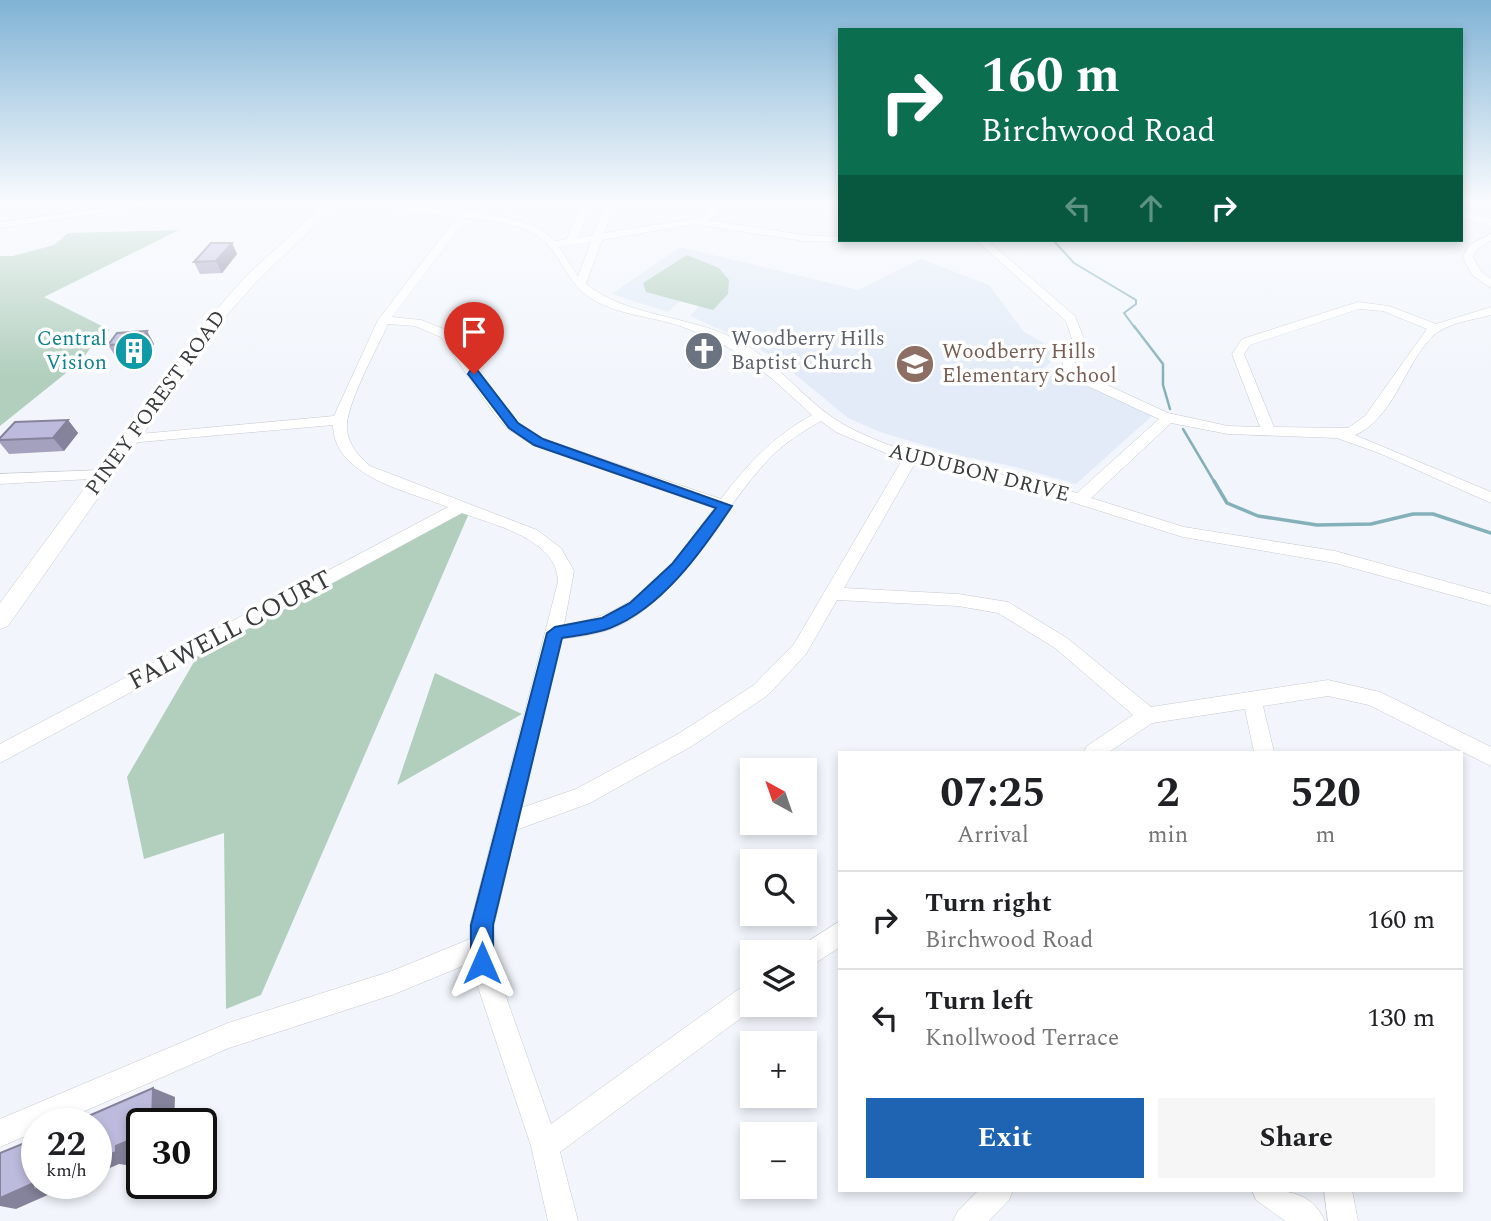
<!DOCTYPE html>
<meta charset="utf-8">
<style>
:root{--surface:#fff;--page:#f6f6f6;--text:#202124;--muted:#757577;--line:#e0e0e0;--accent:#1f63b3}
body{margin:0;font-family:Spectral,serif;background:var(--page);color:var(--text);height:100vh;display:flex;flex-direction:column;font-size:26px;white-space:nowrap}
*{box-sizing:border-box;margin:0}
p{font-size:23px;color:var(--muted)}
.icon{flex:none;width:38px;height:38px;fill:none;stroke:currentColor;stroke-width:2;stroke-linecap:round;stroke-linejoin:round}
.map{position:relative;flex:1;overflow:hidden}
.sheet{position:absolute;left:838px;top:751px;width:625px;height:441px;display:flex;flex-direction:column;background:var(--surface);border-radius:0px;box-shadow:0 4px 10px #0003}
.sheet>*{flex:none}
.banner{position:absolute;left:838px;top:28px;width:625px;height:214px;border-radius:0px;box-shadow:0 4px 10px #0003;background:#0b6e4f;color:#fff;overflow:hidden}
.needle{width:46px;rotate:320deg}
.controls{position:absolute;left:740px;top:758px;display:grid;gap:14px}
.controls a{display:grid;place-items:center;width:77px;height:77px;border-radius:0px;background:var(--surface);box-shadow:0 4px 10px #0003;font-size:35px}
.speed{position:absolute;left:21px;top:1108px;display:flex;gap:14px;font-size:35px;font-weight:700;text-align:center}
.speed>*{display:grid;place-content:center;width:91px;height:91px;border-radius:50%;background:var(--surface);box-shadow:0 4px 10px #0003;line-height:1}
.speed small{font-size:18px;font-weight:400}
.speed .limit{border:4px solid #111;border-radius:10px;background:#fff;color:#111}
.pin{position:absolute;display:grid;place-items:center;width:60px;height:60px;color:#fff;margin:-72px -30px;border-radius:50% 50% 50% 0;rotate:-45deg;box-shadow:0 0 7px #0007}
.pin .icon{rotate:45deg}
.me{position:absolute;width:77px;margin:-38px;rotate:0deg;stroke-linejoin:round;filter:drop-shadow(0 0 5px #0008)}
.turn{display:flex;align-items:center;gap:24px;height:147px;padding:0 28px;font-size:32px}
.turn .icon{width:91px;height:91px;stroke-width:2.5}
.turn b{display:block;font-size:49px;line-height:60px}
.lanes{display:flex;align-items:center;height:66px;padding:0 28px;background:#0003;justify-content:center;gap:35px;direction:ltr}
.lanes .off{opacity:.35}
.eta{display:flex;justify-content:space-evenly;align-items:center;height:119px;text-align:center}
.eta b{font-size:42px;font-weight:700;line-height:49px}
.cta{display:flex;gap:14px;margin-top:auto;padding:14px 28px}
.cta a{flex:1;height:80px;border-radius:0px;background:var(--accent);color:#fff;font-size:28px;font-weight:700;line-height:80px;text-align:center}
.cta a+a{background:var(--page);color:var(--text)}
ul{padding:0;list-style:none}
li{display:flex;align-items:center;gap:21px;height:98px;padding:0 28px;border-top:2px solid var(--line)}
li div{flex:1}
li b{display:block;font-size:26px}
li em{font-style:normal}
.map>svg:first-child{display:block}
.built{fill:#e2ebf7}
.green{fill:#b2cfbe}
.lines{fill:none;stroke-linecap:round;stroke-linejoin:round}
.stream-far2{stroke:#84b1b9;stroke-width:2}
.stream-far1{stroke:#84b1b9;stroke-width:2.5}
.stream{stroke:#84b1b9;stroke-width:3.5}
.minor-casing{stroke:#c5c9ce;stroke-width:1}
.major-casing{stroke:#c5c9ce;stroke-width:1}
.minor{fill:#fff;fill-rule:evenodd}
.major{fill:#fff;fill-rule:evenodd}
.wall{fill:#a3a1be}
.shaded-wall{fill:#84839b}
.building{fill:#bdbbdd;stroke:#84839b;stroke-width:2}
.route{fill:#1a73e8;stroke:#114b97;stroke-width:2}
.labels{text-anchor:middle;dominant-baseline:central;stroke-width:7;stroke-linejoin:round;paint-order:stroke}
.far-culture-label{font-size:21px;fill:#0d838f;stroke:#fff;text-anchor:end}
.far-worship-label{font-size:21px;fill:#5b616d;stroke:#fff;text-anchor:start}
.far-education-label{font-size:21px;fill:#785e54;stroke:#fff;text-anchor:start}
.far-street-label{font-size:21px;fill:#3a3c3e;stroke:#fff}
.street-label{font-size:26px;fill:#3a3c3e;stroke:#fff}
</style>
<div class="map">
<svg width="1491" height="1221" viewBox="0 0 1491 1221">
<rect width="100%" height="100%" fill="#f2f6fc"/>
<polygon class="built" points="680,247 858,290 921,259 989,285 1024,332 1061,353 1044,368 1153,415 1076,484 1016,467 957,455 880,432 848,418 780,362 752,344 690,316 699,306 680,301 668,312 612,294"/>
<g class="green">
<polygon points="179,230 44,297 110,330 96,340 81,361 0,426 0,256 13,256 54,245 68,233"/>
<polygon points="687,255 719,268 729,280 728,294 713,310 646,292 643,283"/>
<polygon points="459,507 470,511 261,995 226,1009 224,833 144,859 127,777 205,643"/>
<polygon points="435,673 522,714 397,785"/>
</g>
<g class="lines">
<polyline class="stream-far2" points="1053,240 1074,263 1136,300 1136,304 1124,313 1135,328"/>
<g class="stream-far1">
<polyline points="1134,326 1163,364 1163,385 1170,409"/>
<polyline points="1183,429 1215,483"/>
</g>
<polyline class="stream" points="1214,481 1227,503 1258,516 1317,525 1371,524 1413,514 1433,514 1491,533"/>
<g class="minor-casing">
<g id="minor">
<polygon points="144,203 168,203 0,228 0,222"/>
<path d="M358,203C396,201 494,210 529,224C538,227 549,235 555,241L567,239L581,203H591L578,238L593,235L605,203H615L604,233L697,218L708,213L710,203H720L717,214L708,220L803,235L840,237V240H845L844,242L803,241L694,224L602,240L586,284C627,317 688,315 735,339C778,360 805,404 848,427C918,464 1001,470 1077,493L1159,419L1066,376L1061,356L1072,339L1066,321L976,240H987L1075,316L1084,339L1073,357L1077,371L1168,413L1228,426L1260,427L1232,354L1242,339L1358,302L1389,306L1436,324L1491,307V315C1473,320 1444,323 1431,338C1404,366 1393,419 1355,435L1491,492V503L1379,453L1337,438L1228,434L1171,423L1091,498L1184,527L1335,551L1491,594V606L1335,563L1183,537L1027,488L915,463L844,588L958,594L1008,602L1067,638L1151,707L1328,680L1380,692L1491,747V766L1369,705L1328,696L1263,706L1274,752H1254L1245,709L1152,723L1109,752H1084L1087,746L1133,715L1055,648L998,613L958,606L837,600L806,654L768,695L692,746L590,803L516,830L494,925V963L551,1124L743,986L752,983V1004H760L560,1152L578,1221H548L531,1146L470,963L392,995L229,1048L55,1124H37V1131L0,1147V1119L228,1023L392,971L470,939V925L558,582C558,539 494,525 462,513L0,763V744L448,507C408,491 334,477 333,425L129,443L122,439L129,435L334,416L378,320L457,217L363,206ZM466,218C492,221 526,223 546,243C563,260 568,283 589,297C615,315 651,316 680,326C742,348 765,372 812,415C774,436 747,464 721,499L543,439L518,423L505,409L449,331L421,320L392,317ZM591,242L578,276L559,247ZM1359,309L1383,311L1427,329L1365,416L1348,428L1274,427L1244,354L1250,345ZM388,324L415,326L441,337L495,415L508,429L533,445L714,508C672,566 640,614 564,625L574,571L561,548L537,530L370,466C359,456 349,446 347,430C344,407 378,347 388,324ZM821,421L836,432L902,460L794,644L754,685L678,734L576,789L521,808L561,639C583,636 609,633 628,621C692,582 719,511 769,459C784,443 802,432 821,421Z"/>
<polygon points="1491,234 1491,241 1477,249 1473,257 1481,271 1491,279 1491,288 1472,275 1463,257 1469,245"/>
<polygon points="1190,240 1202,240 1194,244"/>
<polygon points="103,470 108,472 108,478 0,484 0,474"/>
<polygon points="840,921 840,947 805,970 805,952 795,952 796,949"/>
<polygon points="979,1190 1013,1190 1009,1200 989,1221 953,1221 958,1211"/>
<path d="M1252,1190C1281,1190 1311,1189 1325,1221H1285L1256,1200Z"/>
<polygon points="1324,1190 1352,1190 1358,1221 1328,1221"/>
</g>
</g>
<g class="major-casing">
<g id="major">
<polygon points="326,203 339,203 256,282 226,316 8,626 0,629 0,603 216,310 246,276"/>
<polygon points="1461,209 1491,219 1491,227 1461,217"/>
</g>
</g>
<use href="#minor" class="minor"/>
<use href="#major" class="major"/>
</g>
<g class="wall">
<polygon points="232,243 237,254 222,273 200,274 194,262"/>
<polygon points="147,331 154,344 146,356 116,357 108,345"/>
<polygon points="68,420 78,433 64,451 9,454 0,443 0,438"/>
</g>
<g class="shaded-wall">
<polygon points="232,243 237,254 222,273 216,261"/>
<polygon points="147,331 154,344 146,356 138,343"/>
<polygon points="68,420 78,433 64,451 53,438"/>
<polygon points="153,1088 175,1097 174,1124 152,1124"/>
<polygon points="142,1135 142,1152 139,1153 139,1159 126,1165 119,1164 96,1174 96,1156"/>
<polygon points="34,1183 76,1183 74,1184 73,1190 60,1196 50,1194 16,1209 0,1206 0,1198"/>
</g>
<g class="building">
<polygon points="211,243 232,243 216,261 194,262"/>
<polygon points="147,331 138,343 108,345 117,333"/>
<polygon points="68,420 53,438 0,440 0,438 15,422"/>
<polygon points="153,1088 152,1124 142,1124 142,1135 116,1146 116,1152 101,1158 101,1154 96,1156 96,1124 70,1124"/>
<polygon points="37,1138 37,1183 46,1183 46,1184 33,1191 34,1183 0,1198 0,1153"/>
</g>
<linearGradient id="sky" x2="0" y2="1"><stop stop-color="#80b3d5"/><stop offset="0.54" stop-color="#f9fbfe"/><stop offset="1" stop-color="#f9fbfe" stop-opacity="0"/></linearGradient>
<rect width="1491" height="374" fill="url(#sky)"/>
<path class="route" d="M470,371H478L518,423L543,439L732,506C702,551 662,608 610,628C595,634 578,635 562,638L493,925V963L489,971L482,974L474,971L471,963V925L547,633L555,627L602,618L630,603L672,564L716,508L534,445L509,428L468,374Z"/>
<defs>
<g id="building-disc" transform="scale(2.0125)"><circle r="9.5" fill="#0f9aa8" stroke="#fff"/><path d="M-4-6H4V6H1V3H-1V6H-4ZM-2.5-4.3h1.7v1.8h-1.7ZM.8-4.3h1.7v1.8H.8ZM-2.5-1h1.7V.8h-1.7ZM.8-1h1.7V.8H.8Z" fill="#fff"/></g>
<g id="church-disc" transform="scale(2.0125)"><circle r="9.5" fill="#6b7280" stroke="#fff"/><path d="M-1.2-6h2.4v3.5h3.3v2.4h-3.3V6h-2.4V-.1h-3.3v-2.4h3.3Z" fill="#fff"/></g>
<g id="school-disc" transform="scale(2.0125)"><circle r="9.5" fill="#8d6e63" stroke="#fff"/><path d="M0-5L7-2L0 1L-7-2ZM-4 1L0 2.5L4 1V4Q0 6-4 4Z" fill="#fff"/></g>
</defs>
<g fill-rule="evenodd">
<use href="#building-disc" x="134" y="351"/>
<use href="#church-disc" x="704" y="351"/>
<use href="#school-disc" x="915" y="364"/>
</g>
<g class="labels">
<g class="far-culture-label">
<text x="107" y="339">Central<tspan x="107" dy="24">Vision</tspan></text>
</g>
<g class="far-worship-label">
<text x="731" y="339">Woodberry Hills<tspan x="731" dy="24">Baptist Church</tspan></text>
</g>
<g class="far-education-label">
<text x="942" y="352">Woodberry Hills<tspan x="942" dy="24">Elementary School</tspan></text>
</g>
<g class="far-street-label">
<text transform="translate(156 403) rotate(-54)">PINEY FOREST ROAD</text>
<text transform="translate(979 473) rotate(14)">AUDUBON DRIVE</text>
</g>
<g class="street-label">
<text transform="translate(230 630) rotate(-28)">FALWELL COURT</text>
</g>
</g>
</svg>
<div class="controls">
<a><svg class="needle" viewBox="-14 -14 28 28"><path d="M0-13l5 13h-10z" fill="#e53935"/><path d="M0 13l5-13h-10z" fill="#757577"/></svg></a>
<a><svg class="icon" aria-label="search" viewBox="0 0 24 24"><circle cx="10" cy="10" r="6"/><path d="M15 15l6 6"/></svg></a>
<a><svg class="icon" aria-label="layers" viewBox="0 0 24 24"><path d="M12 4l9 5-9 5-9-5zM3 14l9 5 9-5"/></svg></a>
<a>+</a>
<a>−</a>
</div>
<div class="speed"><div>22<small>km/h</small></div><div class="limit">30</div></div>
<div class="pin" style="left:474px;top:374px;background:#d93025"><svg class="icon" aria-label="arrive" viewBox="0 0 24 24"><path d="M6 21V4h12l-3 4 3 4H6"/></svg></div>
<svg class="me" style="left:482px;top:963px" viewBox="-20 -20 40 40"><path d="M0-17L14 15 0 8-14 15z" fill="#1a73e8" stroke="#fff" stroke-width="4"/></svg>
<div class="banner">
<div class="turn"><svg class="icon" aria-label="right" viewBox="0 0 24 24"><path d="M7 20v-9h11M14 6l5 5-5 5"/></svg><div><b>160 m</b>Birchwood Road</div></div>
<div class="lanes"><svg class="icon off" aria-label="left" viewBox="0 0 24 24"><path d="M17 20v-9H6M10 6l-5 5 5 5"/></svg><svg class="icon off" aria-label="ahead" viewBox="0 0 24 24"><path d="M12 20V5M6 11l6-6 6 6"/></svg><svg class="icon" aria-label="right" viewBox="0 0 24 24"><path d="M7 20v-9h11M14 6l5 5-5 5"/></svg></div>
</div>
<section class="sheet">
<div class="eta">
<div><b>07:25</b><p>Arrival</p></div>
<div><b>2</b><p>min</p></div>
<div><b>520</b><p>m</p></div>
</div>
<ul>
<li><svg class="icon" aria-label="right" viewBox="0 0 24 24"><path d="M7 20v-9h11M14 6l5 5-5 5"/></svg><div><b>Turn right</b><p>Birchwood Road</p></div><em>160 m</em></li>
<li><svg class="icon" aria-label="left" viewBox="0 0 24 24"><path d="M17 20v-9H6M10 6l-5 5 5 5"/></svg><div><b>Turn left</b><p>Knollwood Terrace</p></div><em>130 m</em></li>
</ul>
<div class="cta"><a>Exit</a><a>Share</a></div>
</section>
</div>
